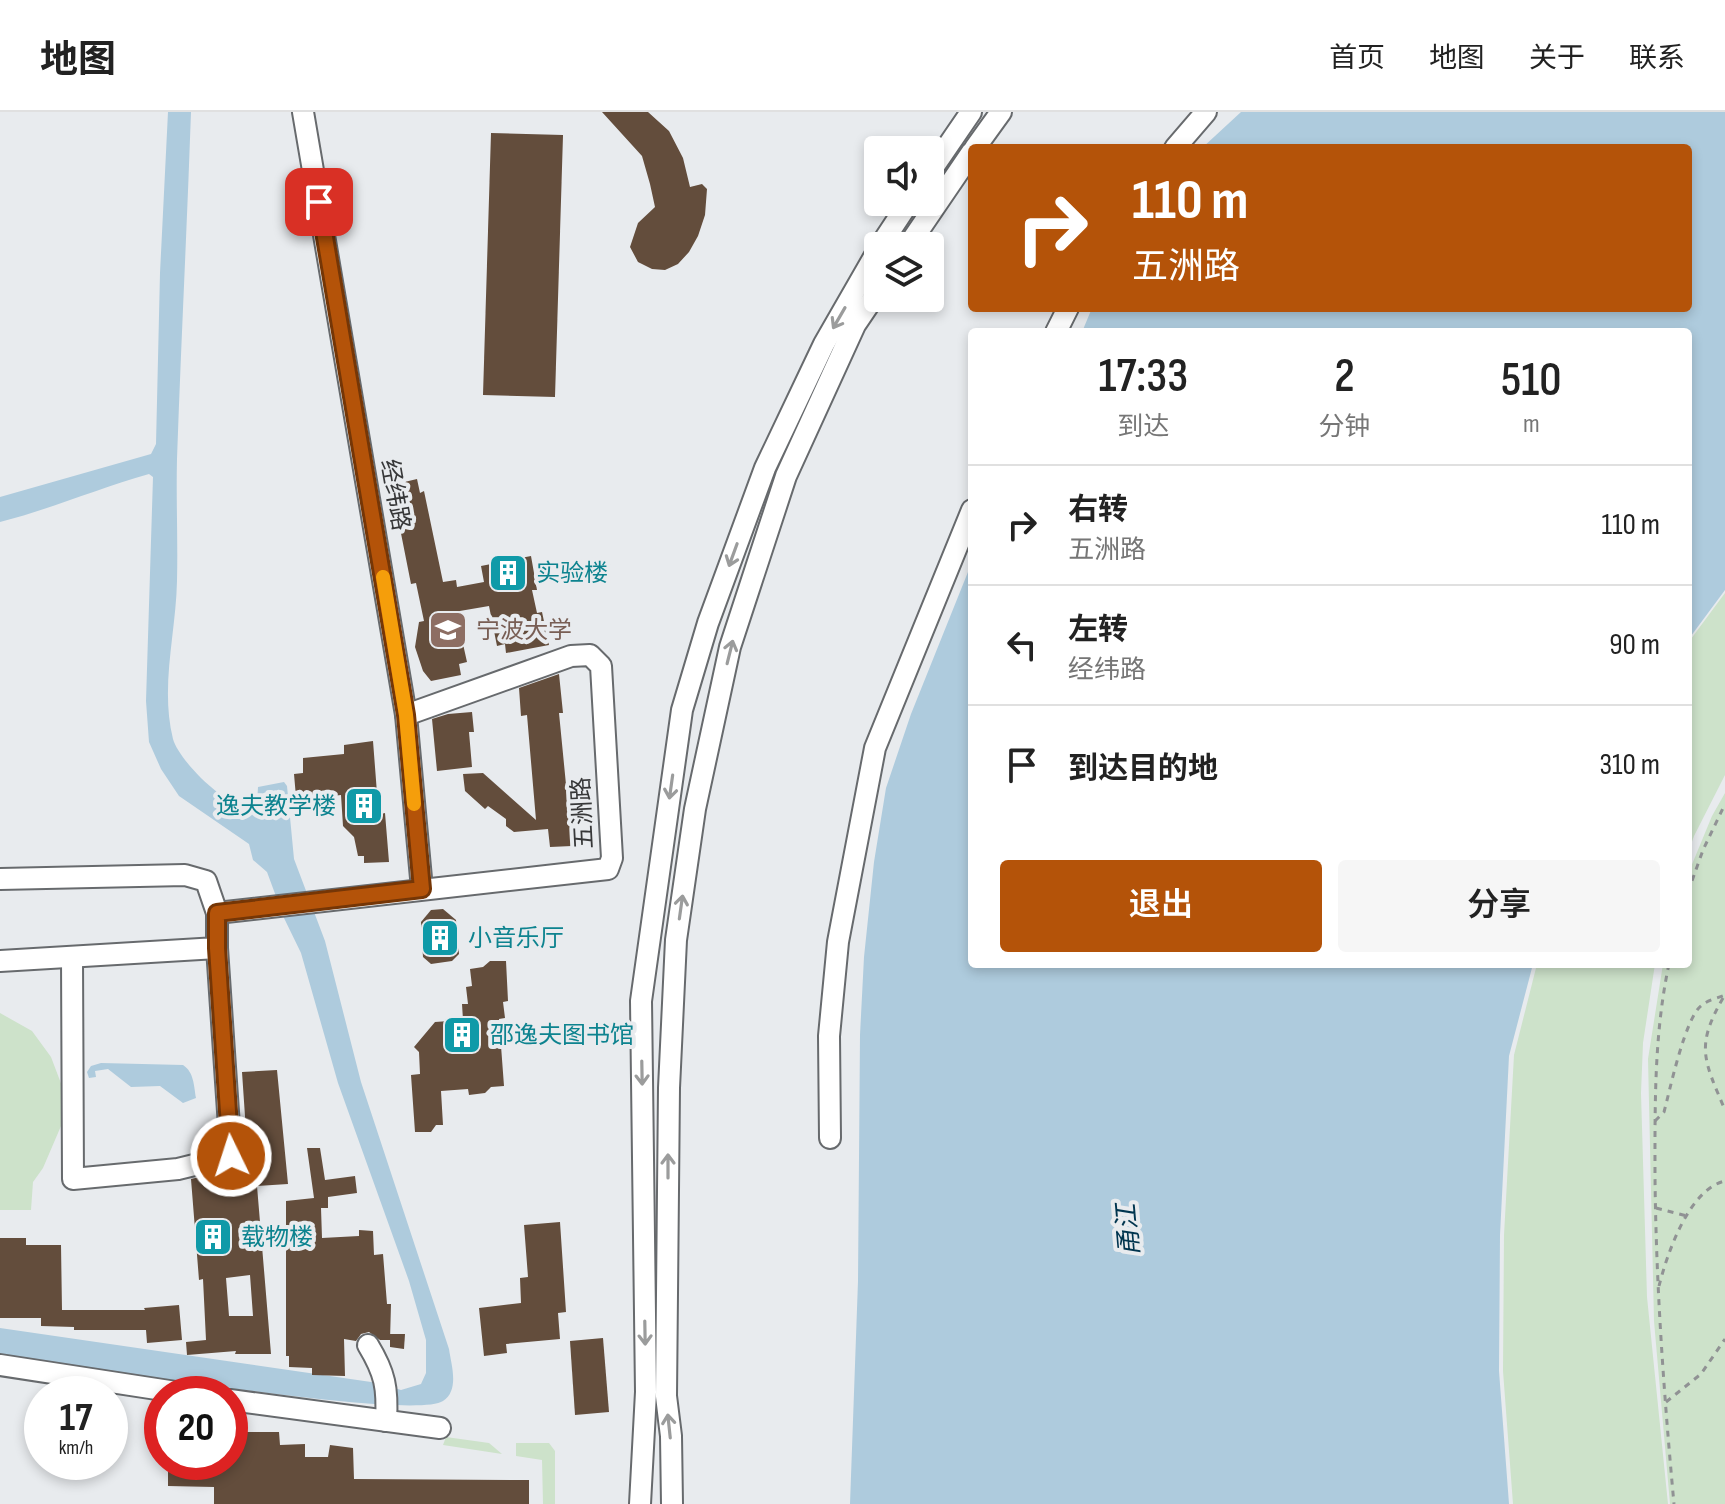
<!DOCTYPE html>
<html lang="zh">
<meta charset="utf-8">
<style>
:root{--surface:#fff;--page:#f6f6f6;--text:#222;--muted:#767676;--line:#e0e0e0;--accent:#b45309}
body{margin:0;font-family:"Sofia Sans Condensed","Noto Sans SC",sans-serif;background:var(--page);color:var(--text);height:100vh;display:flex;flex-direction:column;font-size:30px;white-space:nowrap}
*{box-sizing:border-box;margin:0}
p{font-size:26px;color:var(--muted)}
.icon{flex:none;width:44px;height:44px;fill:none;stroke:currentColor;stroke-width:2;stroke-linecap:round;stroke-linejoin:round}
.map{position:relative;flex:1;overflow:hidden}
.details{position:absolute;left:968px;top:216px;width:724px;height:640px;display:flex;flex-direction:column;background:var(--surface);border-radius:8px;box-shadow:0 4px 12px #0003}
.details>*{flex:none}
.banner{position:absolute;left:968px;top:32px;width:724px;height:168px;border-radius:8px;box-shadow:0 4px 12px #0003;background:#b45309;color:#fff;overflow:hidden}
.controls{position:absolute;left:864px;top:24px;display:grid;gap:16px}
.controls a{display:grid;place-items:center;width:80px;height:80px;border-radius:8px;background:var(--surface);box-shadow:0 4px 12px #0003;font-size:40px}
.speed{position:absolute;left:24px;top:1264px;display:flex;gap:16px;font-size:40px;font-weight:700;text-align:center}
.speed>*{display:grid;place-content:center;width:104px;height:104px;border-radius:50%;background:var(--surface);box-shadow:0 4px 12px #0003;line-height:1}
.speed small{font-size:20px;font-weight:400}
.speed .limit{border:12px solid #d22;background:#fff;color:#111}
.pin{position:absolute;display:grid;place-items:center;width:68px;height:68px;color:#fff;margin:-34px;border-radius:16px;box-shadow:0 4px 12px #0006}
.me{position:absolute;width:88px;margin:-44px;rotate:356deg;stroke-linejoin:round;filter:drop-shadow(0 0 6px #0008)}
.turn{display:flex;align-items:center;gap:28px;height:168px;padding:0 32px;font-size:36px}
.turn .icon{width:104px;height:104px;stroke-width:2.5}
.turn b{display:block;font-size:56px;line-height:68px}
.eta{display:flex;justify-content:space-evenly;align-items:center;height:136px;text-align:center}
.eta b{font-size:48px;font-weight:600;line-height:56px}
.primary-button{display:flex;gap:16px;margin-top:auto;padding:16px 32px}
.primary-button a{flex:1;height:92px;border-radius:8px;background:var(--accent);color:#fff;font-size:32px;font-weight:600;line-height:92px;text-align:center}
.primary-button a+a{background:var(--page);color:var(--text)}
ul{padding:0;list-style:none}
li{display:flex;align-items:center;gap:24px;height:120px;padding:0 32px;border-top:2px solid var(--line)}
li div{flex:1}
li b{display:block;font-size:30px}
li em{font-style:normal}
header{display:flex;align-items:center;gap:48px;box-sizing:border-box;height:112px;padding:0 40px;background:var(--surface);border-bottom:2px solid var(--line)}
header strong{font-size:38px}
nav{display:flex;gap:44px;margin-inline-start:auto;font-size:28px}
.map>svg:first-child{display:block}
.green{fill:#cde2ca}
.water{fill:#aecbdd}
.building{fill:#634d3c;fill-rule:evenodd}
.lines{fill:none;stroke-linecap:round;stroke-linejoin:round}
.minor-casing{stroke:#676a6d;stroke-width:24}
.path{stroke:#909294;stroke-width:3;stroke-dasharray:6 6;stroke-linecap:butt}
.minor{stroke:#fff;stroke-width:20}
.oneway{stroke:#9b9c9c}
.route-casing{stroke:#753606;stroke-width:20}
.route{stroke:#b45309;stroke-width:14}
.slow{stroke:#f59e0b;stroke-width:14}
.labels{text-anchor:middle;dominant-baseline:central;stroke-width:8;stroke-linejoin:round;paint-order:stroke}
.street-label{font-size:24px;fill:#373839;stroke:#e8ebee}
.culture-label{font-size:24px;fill:#0d838f;stroke:#e8ebee;text-anchor:start}
.education-label{font-size:24px;fill:#785e54;stroke:#e8ebee;text-anchor:start}
.water-label{font-size:26px;font-style:italic;fill:#00354f;stroke:#e8ebee}
</style>
<header>
<strong>地图</strong>
<nav><a>首页</a><a>地图</a><a>关于</a><a>联系</a></nav>
</header>
<div class="map">
<svg width="1725" height="1392" viewBox="0 0 1725 1392">
<rect width="100%" height="100%" fill="#e8ebee"/>
<g class="green">
<polygon points="1725,481 1725,663 1694,724 1688,741 1688,531"/>
<polygon points="1725,681 1725,1392 1670,1392 1654,1209 1648,947 1663,852 1688,852 1688,762 1712,704"/>
<polygon points="1537,852 1655,852 1643,931 1641,981 1647,1185 1668,1392 1513,1392 1503,1259 1504,1123 1514,943"/>
<polygon points="0,901 32,919 51,945 62,974 61,1014 43,1056 33,1070 31,1098 0,1098"/>
<polygon points="446,1325 489,1331 502,1342 443,1333"/>
<polygon points="516,1331 549,1331 555,1339 555,1392 543,1392 542,1348 516,1344"/>
</g>
<g class="water">
<path d="M168,0H191C187,116 181,231 177,347C176,388 178,428 177,469C176,521 160,575 173,627C179,649 234,706 257,692L258,675L284,670L287,674L294,747L325,829L361,970L449,1237C451,1252 460,1278 443,1289C411,1310 60,1250 0,1242V1216L378,1271L401,1278L421,1272L426,1261V1228L409,1169L338,971L301,841L284,806L267,760L253,748L249,732L179,684L161,657L149,630L146,589L153,365L149,362C99,376 51,397 0,410V385L151,342L156,332L160,161Z"/>
<polygon points="1241,0 1725,0 1725,478 1688,528 1688,220 1082,220 1092,196 1688,196 1688,36 1202,36"/>
<polygon points="972,450 972,852 1533,852 1509,944 1500,1123 1499,1259 1509,1392 850,1392 858,1169 860,923 864,845 874,750 886,676 911,602"/>
<path d="M101,951L183,953C194,960 194,974 196,986L183,991L160,974L131,975L108,957L95,959L96,965L89,966L87,960L91,954Z"/>
</g>
<g class="building">
<polygon points="602,0 648,0 669,19 683,46 690,75 702,72 707,77 705,103 698,124 689,140 678,152 665,158 652,157 638,150 630,135 638,111 655,95 650,72 642,44"/>
<polygon points="491,21 563,23 555,285 483,283"/>
<polygon points="417,367 420,381 424,379 443,470 456,468 457,475 484,470 481,454 531,444 537,478 532,478 537,501 542,500 549,533 506,541 505,532 497,534 489,494 448,501 455,533 463,532 467,550 459,552 461,563 431,569 423,559 415,535 419,510 424,509 416,471 411,472 395,391 400,390 396,372"/>
<polygon points="559,562 563,601 559,601 572,734 550,735 548,717 514,720 506,714 506,707 488,694 485,697 465,679 463,662 483,661 536,708 527,603 521,604 519,576"/>
<polygon points="472,600 474,620 469,620 472,655 437,659 432,607 448,602"/>
<polygon points="373,629 377,681 379,681 381,702 385,701 389,750 364,751 364,744 358,744 354,725 343,714 341,683 306,687 296,685 294,662 303,661 303,646 344,642 344,633"/>
<polygon points="443,797 456,808 459,842 452,849 431,852 423,845 421,810 431,798"/>
<polygon points="490,849 506,849 508,889 503,890 505,906 499,907 504,974 491,975 485,981 469,983 468,977 441,979 443,1013 436,1013 431,1020 415,1020 411,963 420,962 419,940 414,935 435,910 463,908 462,892 468,892 466,875 472,874 470,857 483,855"/>
<path d="M277,958L288,1072L257,1074L271,1242H235L236,1239L187,1243L186,1230L206,1228L203,1167L199,1168L191,1067L225,1059L253,1057L250,1018L246,1019L242,960ZM250,1163L253,1204H229L226,1166Z"/>
<polygon points="307,1036 320,1036 325,1068 355,1064 357,1081 328,1085 328,1096 321,1096 322,1126 359,1124 359,1118 373,1119 374,1143 383,1142 387,1192 391,1192 390,1228 380,1228 369,1220 361,1222 356,1229 344,1227 345,1264 312,1263 312,1256 289,1255 289,1244 286,1244 286,1089 314,1086"/>
<polygon points="560,1110 566,1200 558,1201 560,1227 506,1232 507,1241 484,1244 479,1196 521,1191 520,1166 528,1165 524,1113"/>
<polygon points="0,1126 26,1126 26,1133 61,1133 62,1198 145,1198 144,1196 179,1193 182,1228 147,1231 146,1218 74,1218 74,1215 41,1214 41,1206 0,1206"/>
<polygon points="390,1222 405,1222 404,1237 390,1235"/>
<polygon points="603,1226 609,1300 575,1303 570,1229"/>
<polygon points="230,1320 279,1320 280,1333 305,1332 305,1345 328,1345 330,1333 353,1336 354,1367 529,1368 529,1392 214,1392 214,1375 168,1374 168,1350 230,1350"/>
</g>
<g class="lines">
<g class="minor-casing">
<g id="minor">
<polyline points="303,0 406,603 422,777"/>
<polyline points="975,36 1001,0"/>
<polyline points="1175,36 1206,0"/>
<polyline points="930,60 971,0"/>
<polyline points="880,134 909,90"/>
<polyline points="908,134 972,40"/>
<polyline points="1056,220 1068,196"/>
<polyline points="0,767 185,763 206,769 217,801 217,836 0,849"/>
<polyline points="217,801 608,757 612,746 601,554 590,543 571,544 406,603"/>
<polyline points="72,845 73,1067 178,1057 231,1044 217,836"/>
<polyline points="830,1026 829,924 838,830 875,636 972,398"/>
<path d="M368,1233C385,1261 388,1276 386,1309"/>
<polyline points="0,1253 189,1282"/>
<polyline points="230,1288 440,1316"/>
<polyline points="640,1392 646,1280 641,889 682,598 708,511 765,356 824,232 878,138"/>
<polyline points="672,1392 671,1324 666,1284 669,976 676,828 695,697 730,535 786,364 855,213 878,179"/>
</g>
</g>
<g class="path">
<polyline points="1688,780 1703,738 1725,692"/>
<path d="M1669,852C1654,922 1655,993 1655,1064C1656,1174 1664,1283 1674,1392"/>
<path d="M1723,886C1695,935 1704,948 1725,998"/>
<path d="M1655,1009L1664,1000C1670,978 1685,905 1702,893C1708,888 1718,886 1725,883"/>
<polyline points="1656,1096 1687,1104"/>
<path d="M1659,1174C1667,1142 1689,1077 1725,1069"/>
<polyline points="1666,1290 1701,1262 1725,1227"/>
</g>
<use href="#minor" class="minor"/>
</g>
<defs><path id="oneway-shaft" d="M-6 0H5M1.5-3L5.5 0L1.5 3" fill="none" stroke-width="1.6" stroke-linecap="round" stroke-linejoin="round" transform="scale(2)"/></defs>
<g class="oneway">
<use href="#oneway-shaft" transform="translate(839 206) rotate(120)"/>
<use href="#oneway-shaft" transform="translate(733 443) rotate(110)"/>
<use href="#oneway-shaft" transform="translate(730 540) rotate(-76)"/>
<use href="#oneway-shaft" transform="translate(671 675) rotate(98)"/>
<use href="#oneway-shaft" transform="translate(681 795) rotate(-82)"/>
<use href="#oneway-shaft" transform="translate(642 961) rotate(89)"/>
<use href="#oneway-shaft" transform="translate(668 1054) rotate(-90)"/>
<use href="#oneway-shaft" transform="translate(645 1221) rotate(89)"/>
<use href="#oneway-shaft" transform="translate(669 1314) rotate(-96)"/>
</g>
<g class="lines">
<g class="route-casing">
<polyline id="route" points="231,1044 217,836 217,801 422,777 406,603 319,90"/>
</g>
<use href="#route" class="route"/>
<polyline class="slow" points="383,465 406,603 414,692"/>
</g>
<defs>
<g id="building-square" transform="scale(2)"><rect x="-9" y="-9" width="18" height="18" rx="4" fill="#0f9aa8" stroke="#e8ebee"/><path d="M-4-6H4V6H1V3H-1V6H-4ZM-2.5-4.3h1.7v1.8h-1.7ZM.8-4.3h1.7v1.8H.8ZM-2.5-1h1.7V.8h-1.7ZM.8-1h1.7V.8H.8Z" fill="#fff"/></g>
<g id="university-square" transform="scale(2)"><rect x="-9" y="-9" width="18" height="18" rx="4" fill="#8d6e63" stroke="#e8ebee"/><path d="M0-5L7-2L0 1L-7-2ZM-4 1L0 2.5L4 1V4Q0 6-4 4Z" fill="#fff"/></g>
</defs>
<g fill-rule="evenodd">
<use href="#building-square" x="508" y="461"/>
<use href="#university-square" x="448" y="518"/>
<use href="#building-square" x="364" y="694"/>
<use href="#building-square" x="440" y="826"/>
<use href="#building-square" x="462" y="923"/>
<use href="#building-square" x="213" y="1125"/>
</g>
<g class="labels">
<g class="street-label">
<text transform="translate(395 383) rotate(80)">经纬路</text>
<text transform="translate(583 701) rotate(-93)">五洲路</text>
</g>
<g class="culture-label">
<text x="536" y="461">实验楼</text>
<text x="336" y="694" text-anchor="end">逸夫教学楼</text>
<text x="468" y="826">小音乐厅</text>
<text x="490" y="923">邵逸夫图书馆</text>
<text x="241" y="1125">载物楼</text>
</g>
<g class="education-label">
<text x="476" y="518">宁波大学</text>
</g>
<g class="water-label">
<text transform="translate(1129 1118) rotate(-95)">甬江</text>
</g>
</g>
</svg>
<div class="controls">
<a><svg class="icon" aria-label="sound" viewBox="0 0 24 24"><path d="M4 9h4l5-4v14l-5-4H4zM17 9q2 3 0 6"/></svg></a>
<a><svg class="icon" aria-label="layers" viewBox="0 0 24 24"><path d="M12 4l9 5-9 5-9-5zM3 14l9 5 9-5"/></svg></a>
</div>
<div class="speed"><div>17<small>km/h</small></div><div class="limit">20</div></div>
<div class="pin" style="left:319px;top:90px;background:#d93025"><svg class="icon" aria-label="arrive" viewBox="0 0 24 24"><path d="M6 21V4h12l-3 4 3 4H6"/></svg></div>
<svg class="me" style="left:231px;top:1044px" viewBox="-20 -20 40 40"><circle r="17" fill="#b45309" stroke="#fff" stroke-width="3"/><path d="M0-11L8 9 0 5-8 9z" fill="#fff"/></svg>
<div class="banner">
<div class="turn"><svg class="icon" aria-label="right" viewBox="0 0 24 24"><path d="M7 20v-9h11M14 6l5 5-5 5"/></svg><div><b>110 m</b>五洲路</div></div>
</div>
<section class="details">
<div class="eta">
<div><b>17:33</b><p>到达</p></div>
<div><b>2</b><p>分钟</p></div>
<div><b>510</b><p>m</p></div>
</div>
<ul>
<li><svg class="icon" aria-label="right" viewBox="0 0 24 24"><path d="M7 20v-9h11M14 6l5 5-5 5"/></svg><div><b>右转</b><p>五洲路</p></div><em>110 m</em></li>
<li><svg class="icon" aria-label="left" viewBox="0 0 24 24"><path d="M17 20v-9H6M10 6l-5 5 5 5"/></svg><div><b>左转</b><p>经纬路</p></div><em>90 m</em></li>
<li><svg class="icon" aria-label="arrive" viewBox="0 0 24 24"><path d="M6 21V4h12l-3 4 3 4H6"/></svg><div><b>到达目的地</b></div><em>310 m</em></li>
</ul>
<div class="primary-button"><a>退出</a><a>分享</a></div>
</section>
</div>
